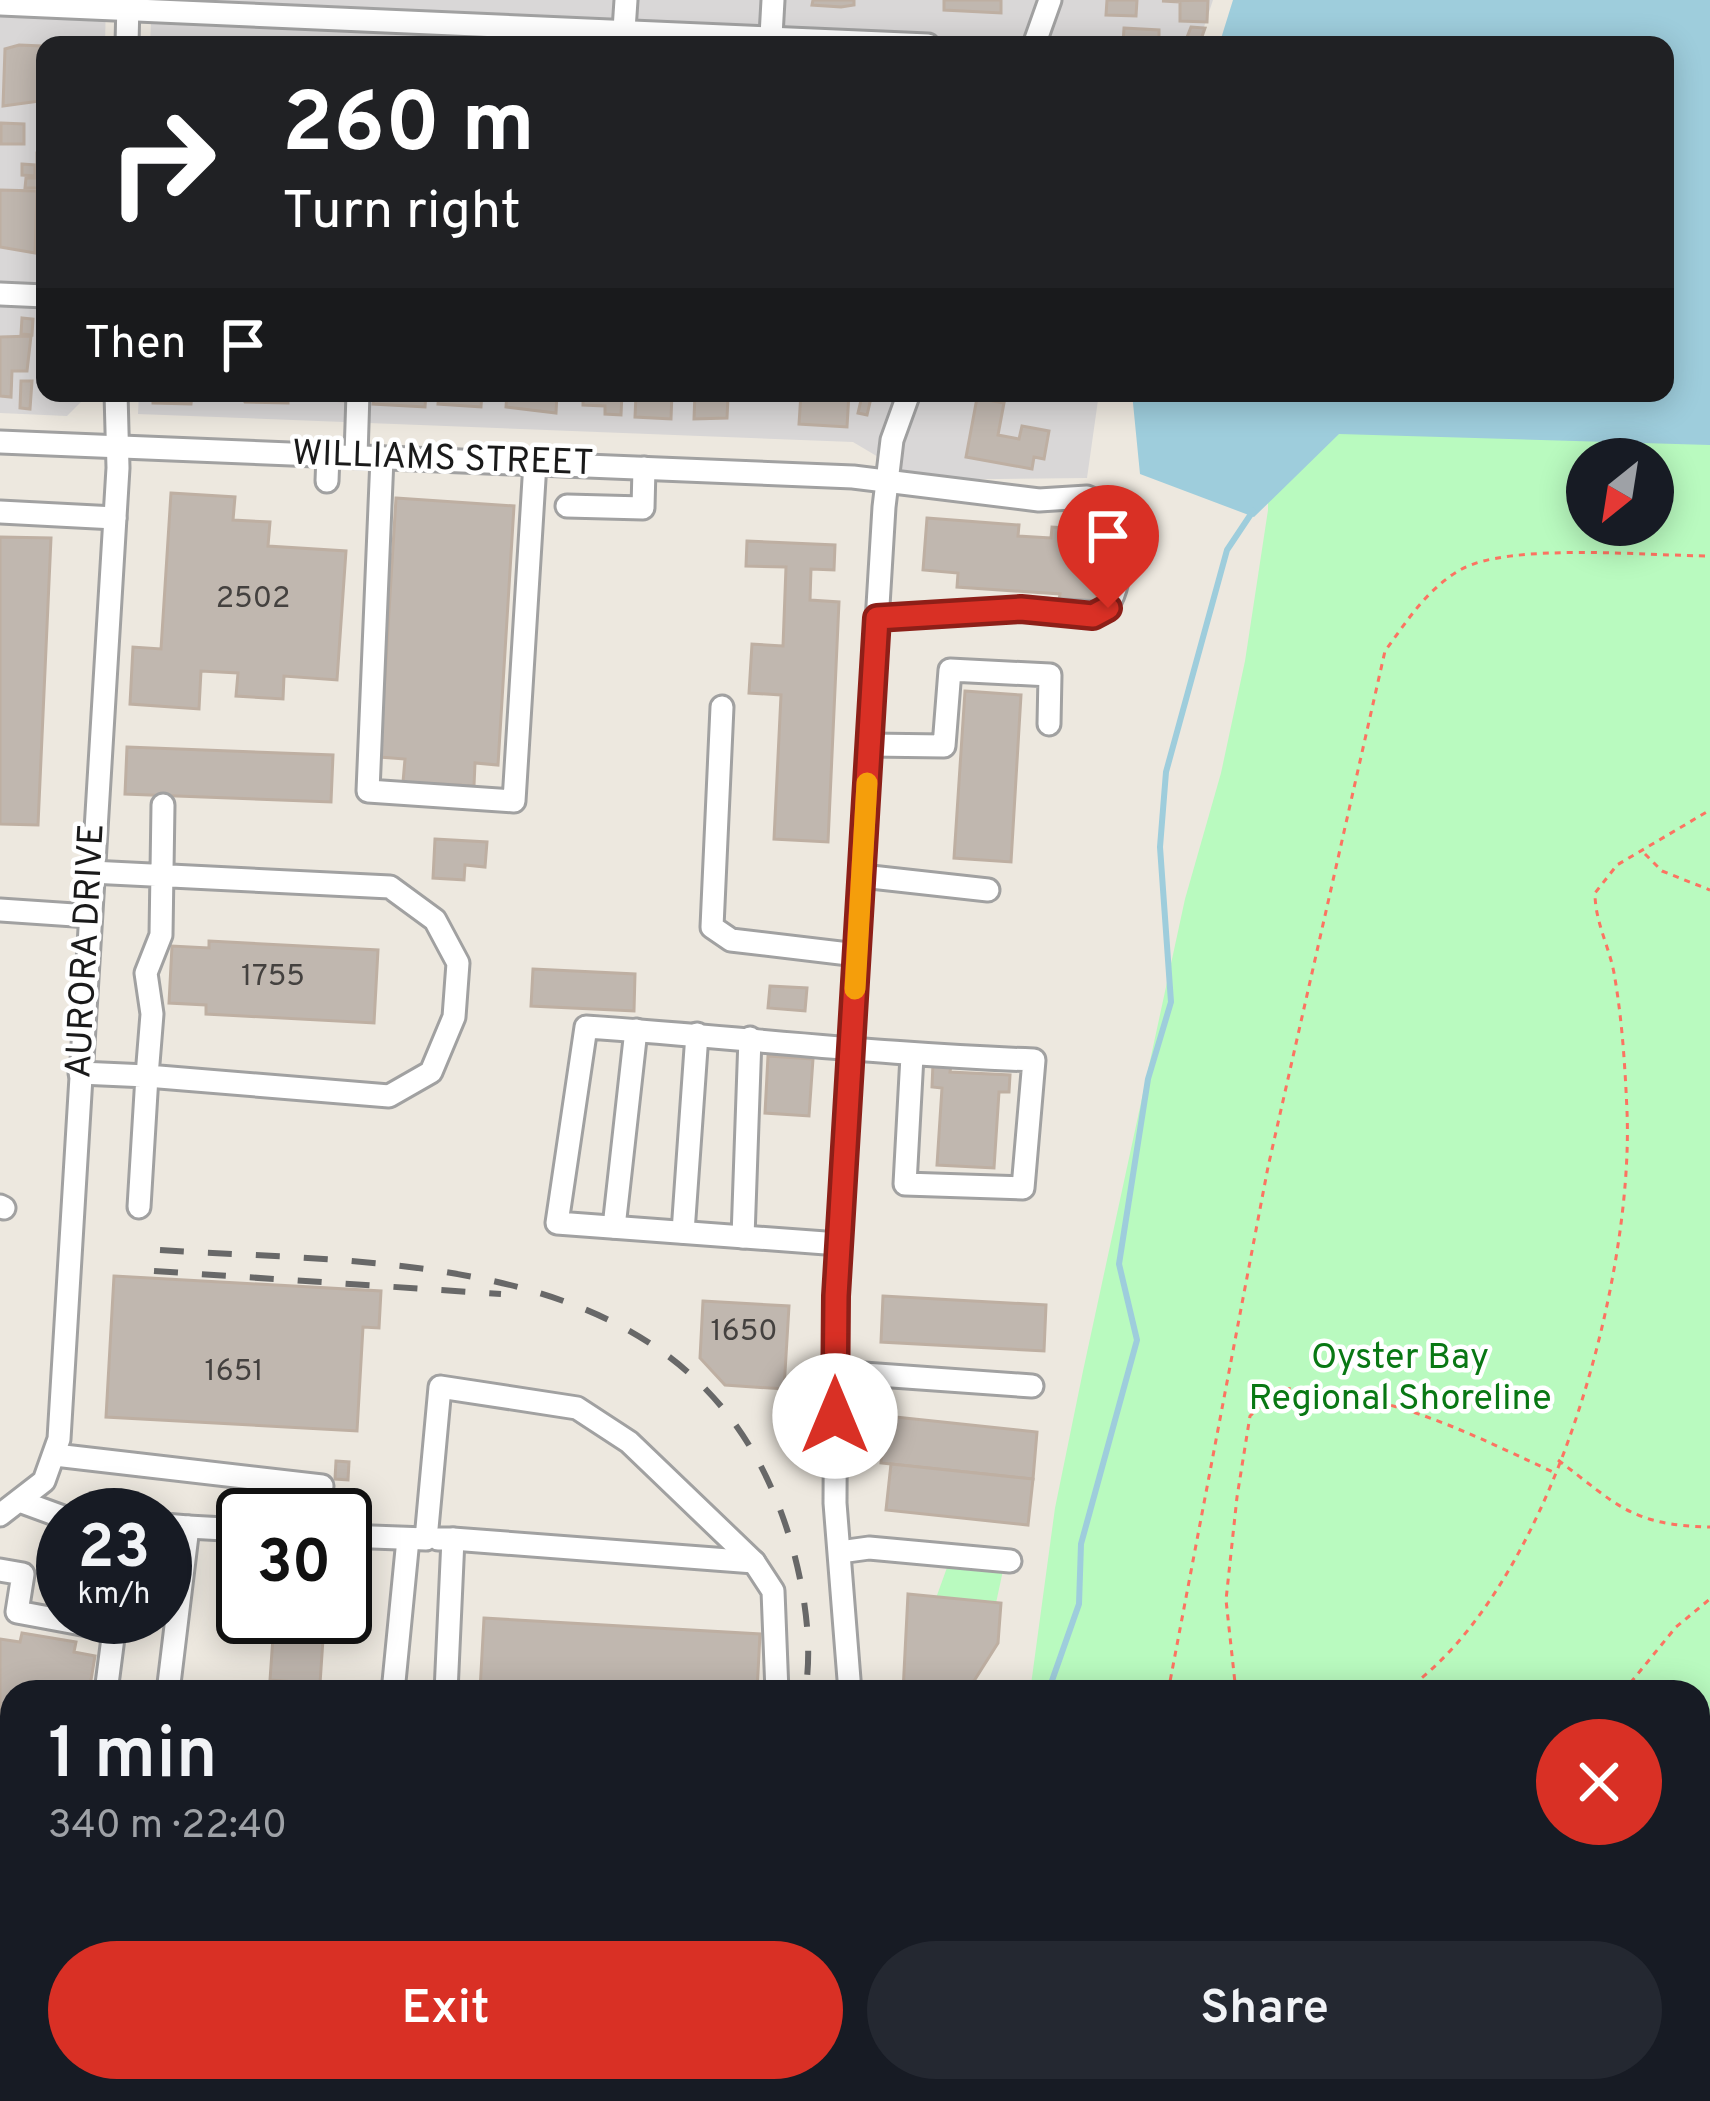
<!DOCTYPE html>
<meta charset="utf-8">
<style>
:root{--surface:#171b24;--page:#242831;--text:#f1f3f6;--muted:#9ea1a6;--accent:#d93025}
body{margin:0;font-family:Overpass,sans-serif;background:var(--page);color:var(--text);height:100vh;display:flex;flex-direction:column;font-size:45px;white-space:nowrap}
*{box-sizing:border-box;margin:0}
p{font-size:39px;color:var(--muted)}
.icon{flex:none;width:66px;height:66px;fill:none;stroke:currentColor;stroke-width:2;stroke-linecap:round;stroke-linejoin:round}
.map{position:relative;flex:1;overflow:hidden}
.side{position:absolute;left:0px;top:1680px;width:1710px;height:423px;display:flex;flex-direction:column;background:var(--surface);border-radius:36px 36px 0 0;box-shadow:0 6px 30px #0003}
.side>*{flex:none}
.banner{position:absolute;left:36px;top:36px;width:1638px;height:366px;border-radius:24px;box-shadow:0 6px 30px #0003;background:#202124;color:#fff;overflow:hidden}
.needle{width:78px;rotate:210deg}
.controls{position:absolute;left:1566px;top:438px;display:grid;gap:24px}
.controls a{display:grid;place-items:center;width:108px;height:108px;border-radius:50%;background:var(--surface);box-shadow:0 6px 30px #0003;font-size:60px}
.speed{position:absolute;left:36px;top:1488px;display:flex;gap:24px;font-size:60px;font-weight:700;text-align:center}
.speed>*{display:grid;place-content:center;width:156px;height:156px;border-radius:50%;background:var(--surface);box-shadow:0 6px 30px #0003;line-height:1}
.speed small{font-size:30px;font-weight:400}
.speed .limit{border:6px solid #111;border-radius:18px;background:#fff;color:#111}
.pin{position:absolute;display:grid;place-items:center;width:102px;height:102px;color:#fff;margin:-123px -51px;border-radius:50% 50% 50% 0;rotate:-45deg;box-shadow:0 0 12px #0007}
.pin .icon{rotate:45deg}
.me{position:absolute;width:132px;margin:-66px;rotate:0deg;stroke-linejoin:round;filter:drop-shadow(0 0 9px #0008)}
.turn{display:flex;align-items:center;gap:42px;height:252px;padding:0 48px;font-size:54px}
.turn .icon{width:156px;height:156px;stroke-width:2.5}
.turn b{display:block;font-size:84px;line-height:102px}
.then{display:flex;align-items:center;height:114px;padding:0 48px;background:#0003;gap:24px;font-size:45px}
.round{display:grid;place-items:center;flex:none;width:126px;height:126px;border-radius:63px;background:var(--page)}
.summary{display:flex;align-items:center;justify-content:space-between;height:204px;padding:0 48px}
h1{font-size:72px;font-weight:600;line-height:90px}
.primary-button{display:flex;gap:24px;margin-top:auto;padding:24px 48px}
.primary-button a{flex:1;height:138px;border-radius:72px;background:var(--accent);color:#fff;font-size:48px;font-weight:600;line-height:138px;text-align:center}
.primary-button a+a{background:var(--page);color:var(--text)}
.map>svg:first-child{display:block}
.residential{fill:#d9d7d7}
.park{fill:#b9fabf;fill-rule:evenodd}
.water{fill:#9ecddc}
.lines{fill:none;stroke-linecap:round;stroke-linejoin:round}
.stream{stroke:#9ecddc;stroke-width:6}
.canal{stroke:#9ecddc;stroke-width:21}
.building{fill:#c0b7af;stroke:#beafa2;stroke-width:3}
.minor-casing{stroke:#a1a1a1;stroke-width:27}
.path{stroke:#fc7361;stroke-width:3;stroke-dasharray:6 6;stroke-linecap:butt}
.minor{stroke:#fff;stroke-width:21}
.rail{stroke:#686868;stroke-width:6;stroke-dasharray:24 24;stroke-linecap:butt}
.route-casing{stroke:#8d1f18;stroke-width:30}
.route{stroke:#d93025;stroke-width:21}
.slow{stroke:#f59e0b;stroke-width:21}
.labels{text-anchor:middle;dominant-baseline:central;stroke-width:9;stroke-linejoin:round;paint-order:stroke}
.number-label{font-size:30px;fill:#44413f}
.street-label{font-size:36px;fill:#1a1a1a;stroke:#fff}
.park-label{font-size:36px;fill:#097814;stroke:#fff}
</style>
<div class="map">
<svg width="1710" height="2101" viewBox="0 0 1710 2101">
<rect width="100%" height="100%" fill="#ede8df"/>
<g class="residential">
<polygon points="0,0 106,0 105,45 45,45 45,393 90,393 67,416 0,413"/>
<polygon points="152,0 1213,0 1198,45 150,45"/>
<polygon points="139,393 1099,393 1087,478 917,480 853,442 138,414"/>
</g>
<g class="park">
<path d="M1710,410V2101H828L827,2091H1698V1692H1030L1055,1508L1083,1371L1185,899L1221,773L1245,661L1268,510V435ZM1587,459H1653V525H1587Z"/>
<polygon points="1008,1547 987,1645 970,1692 902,1692 953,1551"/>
</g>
<polygon class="water" points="1233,0 1710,0 1710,445 1339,434 1254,517 1140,474 1132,393 1665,393 1665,45 1219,45"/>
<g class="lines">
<polyline class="stream" points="1048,1692 1079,1604 1081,1544 1137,1340 1119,1264 1148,1079 1171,1002 1160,847 1166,772 1227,550 1253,511"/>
<polyline class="canal" points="870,2101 876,2091"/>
</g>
<g class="building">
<polygon points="813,0 854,0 854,5 841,7 812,5"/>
<polygon points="944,0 1001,0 1001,13 944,10"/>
<polygon points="1107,0 1137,0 1136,16 1106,15"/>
<polygon points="1208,0 1207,22 1180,21 1180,2 1162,1"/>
<polygon points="1191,27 1205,28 1199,45 1184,45"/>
<polygon points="1124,28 1159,30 1159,45 1123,43"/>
<polygon points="19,45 42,46 40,101 3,106 5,49"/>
<polygon points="1,123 24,124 24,144 1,144"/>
<rect x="37" y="153" width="8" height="19"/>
<polygon points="22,164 35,165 35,176 22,175"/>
<polygon points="26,178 40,178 40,188 25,188"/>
<polygon points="0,190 37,191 35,253 0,247"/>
<polygon points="22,318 33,319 32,335 21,334"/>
<polygon points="31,336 27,371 12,371 11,397 0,396 0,337"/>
<polygon points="21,381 32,381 30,409 20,408"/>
<polygon points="153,393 192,393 191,404 153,403"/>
<polygon points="241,393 288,393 288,403 245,402"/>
<polygon points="323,393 351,393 351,401 323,400"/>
<polygon points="374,393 426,393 425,407 373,404"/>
<polygon points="439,393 482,393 481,407 438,404"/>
<polygon points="507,393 557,393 556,413 506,407"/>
<polygon points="583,393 622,393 621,415 605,414 605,406 583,405"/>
<polygon points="647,393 672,393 671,419 635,417 636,395"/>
<polygon points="695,393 734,393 728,398 727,418 694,419"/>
<polygon points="801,393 849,393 847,427 799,424"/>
<polygon points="862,396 871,398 867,415 858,413"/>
<polygon points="977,398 1004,403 998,435 1019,439 1022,426 1049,431 1044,459 1034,457 1032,469 966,457"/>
<polygon points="171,493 235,497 233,520 270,522 268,546 346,551 337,680 284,676 283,699 236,696 238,673 201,671 199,709 130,704 133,647 161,649"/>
<polygon points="396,498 514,506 498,765 475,763 474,786 403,782 405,759 380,757"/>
<polygon points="927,518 1019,525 1018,536 1051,538 1052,527 1101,530 1096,603 1059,600 1060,594 957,587 958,573 923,570"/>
<polygon points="0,537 51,538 38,825 0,824"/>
<polygon points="747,541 835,545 834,570 811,569 810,600 839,602 828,842 774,839 781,695 749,693 752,644 783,646 786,567 746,566"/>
<polygon points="965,691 1021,695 1011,862 954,858"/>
<polygon points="127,747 333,755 331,802 125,794"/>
<polygon points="435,839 487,842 485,867 465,865 464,880 433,878"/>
<polygon points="209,941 378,950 374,1023 206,1014 206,1005 169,1003 172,946 209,948"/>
<polygon points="533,969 635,974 634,1011 531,1006"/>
<polygon points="770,986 807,988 805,1011 768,1008"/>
<polygon points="768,1056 813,1059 809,1116 765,1113"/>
<polygon points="933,1063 951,1065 950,1072 1010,1075 1009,1092 999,1092 994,1168 937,1165 942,1088 932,1087"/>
<polygon points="114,1276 381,1291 379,1328 363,1327 357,1431 106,1417"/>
<polygon points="883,1296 1046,1305 1044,1351 881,1342"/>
<polygon points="703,1301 789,1306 784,1389 725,1385 700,1358"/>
<polygon points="886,1416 1037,1432 1033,1479 881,1463"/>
<polygon points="336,1461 349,1462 348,1480 335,1479"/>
<polygon points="891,1464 1033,1479 1028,1525 886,1510"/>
<polygon points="345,1567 365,1569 362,1620 332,1617 324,1624 320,1684 270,1680 273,1637 227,1633 230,1581 243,1582 243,1617 345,1617"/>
<polygon points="908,1594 1001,1603 998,1643 967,1692 903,1692"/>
<polygon points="484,1618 760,1634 757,1692 480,1691"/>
<polygon points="22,1633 76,1642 74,1652 95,1656 89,1692 12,1692 12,1733 0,1731 0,1639 20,1642"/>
<polygon points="0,1841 12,1843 12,2068 0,2066"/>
<polygon points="140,2091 525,2091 508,2101 197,2101"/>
</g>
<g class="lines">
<g class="minor-casing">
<g id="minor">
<polyline points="0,4 928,45"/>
<polyline points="624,30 626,0"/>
<polyline points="771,36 773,0"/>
<polyline points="127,45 128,1"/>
<polyline points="1034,45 1050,0"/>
<polyline points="0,294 45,296"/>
<path d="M0,442L853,477L1039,500L1087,497L1116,510C1122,537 1124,593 1101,613L1021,609L877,618"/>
<polyline points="356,456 358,393"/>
<polyline points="382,458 368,791 514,801 535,463"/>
<polyline points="327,481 328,455"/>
<polyline points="567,506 643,508 644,468"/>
<polyline points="0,512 115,518"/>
<polyline points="722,707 712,927 731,940 857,955"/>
<polyline points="870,745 944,746 950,670 1050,675 1049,724"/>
<polyline points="91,872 390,887 435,920 458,963 454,1017 431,1072 389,1096 147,1076 152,1014 146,973 161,935 163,805"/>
<polyline points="862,876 988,890"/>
<polyline points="0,910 89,916"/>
<polyline points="80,1073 147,1076 139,1207"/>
<polyline points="0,1206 4,1208"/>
<polyline points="614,1227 636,1030"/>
<polyline points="683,1232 697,1034"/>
<polyline points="743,1237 750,1038"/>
<path d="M839,1244L557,1223L586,1027C736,1037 884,1055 1034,1060L1023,1188L905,1184L912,1056"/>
<polyline points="836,1372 1032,1386"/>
<polyline points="55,1455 322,1486"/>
<polyline points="22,1502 63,1517"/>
<polyline points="0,1515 44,1481 59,1439 118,468 116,393"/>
<polyline points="165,1525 188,1527 168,1692"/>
<polyline points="188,1527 243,1530"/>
<polyline points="345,1536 426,1539 440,1387 577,1408 629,1442 754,1562 773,1591 777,1692"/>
<polyline points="438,1539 453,1539 446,1692"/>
<polyline points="453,1539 754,1562"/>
<polyline points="840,1552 869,1548 1010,1561"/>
<polyline points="0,1570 23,1574 17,1612 114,1630 106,1692"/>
<polyline points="393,1692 408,1539"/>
<polyline points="850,1692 835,1503 836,1296 884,507 892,440 909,393"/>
<polyline points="0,1774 12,1775"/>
</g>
</g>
<g class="path">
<polyline points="1645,854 1662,871 1710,890"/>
<path d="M1558,1460C1619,1506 1631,1525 1710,1527"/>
<path d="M1168,1692L1268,1167L1385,651C1407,621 1427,589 1460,570C1508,542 1651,556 1710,556"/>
<path d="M1236,1692L1226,1600L1237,1497L1250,1416L1279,1388C1390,1393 1454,1426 1553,1472"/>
<path d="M1403,1692C1550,1592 1634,1282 1627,1111C1625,1065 1622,1018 1614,973C1609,946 1595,922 1595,893L1617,865L1710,810"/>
<polyline points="1623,1692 1676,1627 1710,1599"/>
<polyline points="1698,1934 1710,1932"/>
<polyline points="777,2091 777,2101"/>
<polyline points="1412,2091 1413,2101"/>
<polyline points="701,2101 705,2091"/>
<polyline points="996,2101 1012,2091"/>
<polyline points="1484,2101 1490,2091"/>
</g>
<use href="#minor" class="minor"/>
<g class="rail">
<path d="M160,1250C392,1265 685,1249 781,1512C800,1563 815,1637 805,1692"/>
<polyline points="154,1271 501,1294"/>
<polyline points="548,2101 561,2091"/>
</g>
</g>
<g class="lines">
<g class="route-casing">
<polyline id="route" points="835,1416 836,1296 877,618 1021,609 1093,616 1108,608"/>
</g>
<use href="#route" class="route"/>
<polyline class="slow" points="855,989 867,783"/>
</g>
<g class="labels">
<g class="number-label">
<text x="253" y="599">2502</text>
<text x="273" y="977">1755</text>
<text x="744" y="1332">1650</text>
<text x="234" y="1372">1651</text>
</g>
<g class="street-label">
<text transform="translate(443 460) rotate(2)">WILLIAMS STREET</text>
<text transform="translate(87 951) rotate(-87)">AURORA DRIVE</text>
</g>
<g class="park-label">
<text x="1400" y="1359">Oyster Bay<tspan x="1400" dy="41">Regional Shoreline</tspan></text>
</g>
</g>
</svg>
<div class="controls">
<a><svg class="needle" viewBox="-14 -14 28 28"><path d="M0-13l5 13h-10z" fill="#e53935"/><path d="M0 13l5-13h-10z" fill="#9ea1a6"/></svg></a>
</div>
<div class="speed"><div>23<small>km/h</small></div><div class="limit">30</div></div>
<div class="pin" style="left:1108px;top:608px;background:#d93025"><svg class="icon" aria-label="arrive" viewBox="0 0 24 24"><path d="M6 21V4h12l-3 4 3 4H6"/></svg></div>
<svg class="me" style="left:835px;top:1416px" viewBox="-20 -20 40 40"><circle r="19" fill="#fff"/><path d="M0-13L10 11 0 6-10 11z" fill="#d93025"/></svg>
<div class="banner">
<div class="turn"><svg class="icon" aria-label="right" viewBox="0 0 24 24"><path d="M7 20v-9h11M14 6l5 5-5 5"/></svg><div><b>260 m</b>Turn right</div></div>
<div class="then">Then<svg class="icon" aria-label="arrive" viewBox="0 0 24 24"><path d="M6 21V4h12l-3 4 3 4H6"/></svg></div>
</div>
<section class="side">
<div class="summary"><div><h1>1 min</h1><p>340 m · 22:40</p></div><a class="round" style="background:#d93025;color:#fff"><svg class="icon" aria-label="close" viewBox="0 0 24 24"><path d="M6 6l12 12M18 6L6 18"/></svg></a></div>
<div class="primary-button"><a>Exit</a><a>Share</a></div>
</section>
</div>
